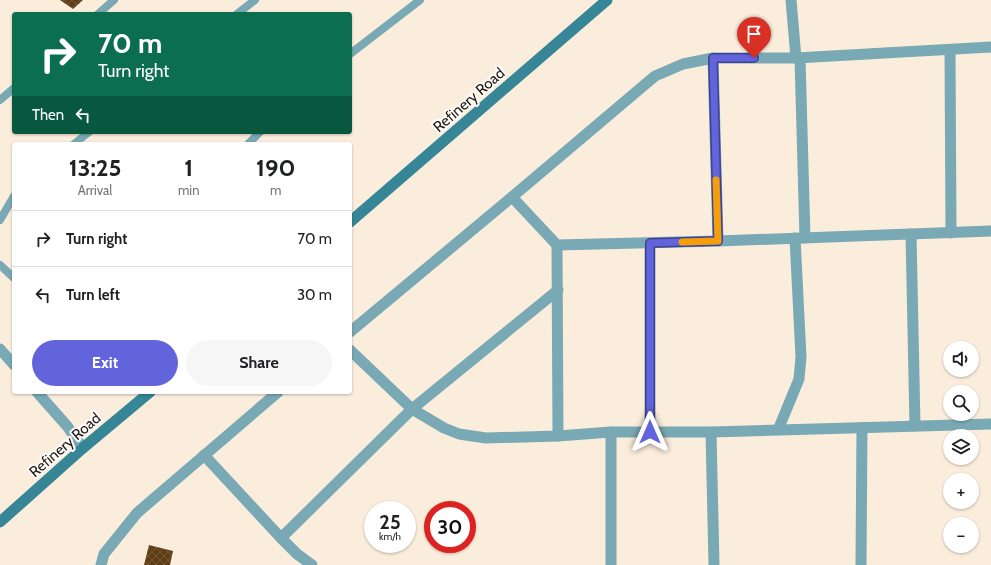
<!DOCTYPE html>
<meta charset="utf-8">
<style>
:root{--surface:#fff;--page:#f6f6f6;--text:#202124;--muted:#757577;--line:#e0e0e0;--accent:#6264dc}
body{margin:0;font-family:Cabin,sans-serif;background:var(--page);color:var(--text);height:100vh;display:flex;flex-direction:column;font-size:15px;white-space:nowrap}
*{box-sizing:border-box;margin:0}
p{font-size:13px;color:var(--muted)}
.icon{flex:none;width:22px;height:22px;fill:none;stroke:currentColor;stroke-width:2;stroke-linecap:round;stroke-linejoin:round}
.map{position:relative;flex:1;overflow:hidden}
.side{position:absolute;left:12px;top:142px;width:340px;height:252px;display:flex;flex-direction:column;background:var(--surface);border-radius:4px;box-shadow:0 1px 3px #0004}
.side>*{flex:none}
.hud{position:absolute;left:12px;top:12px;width:340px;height:122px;border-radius:4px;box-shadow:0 1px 3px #0004;background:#0b6e4f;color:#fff;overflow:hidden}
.buttons{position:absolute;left:943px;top:341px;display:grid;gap:8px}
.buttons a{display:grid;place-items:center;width:36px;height:36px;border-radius:50%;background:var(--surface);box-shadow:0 1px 3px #0004;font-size:20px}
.speed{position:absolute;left:364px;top:501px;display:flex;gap:8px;font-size:20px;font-weight:700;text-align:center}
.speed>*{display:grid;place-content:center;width:52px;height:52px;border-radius:50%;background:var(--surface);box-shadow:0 1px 3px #0004;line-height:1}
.speed small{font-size:10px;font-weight:400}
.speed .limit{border:6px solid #d22;background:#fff;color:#111}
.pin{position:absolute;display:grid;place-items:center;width:34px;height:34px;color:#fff;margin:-41px -17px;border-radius:50% 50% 50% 0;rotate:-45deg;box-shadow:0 0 4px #0007}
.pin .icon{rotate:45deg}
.me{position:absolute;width:44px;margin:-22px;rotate:0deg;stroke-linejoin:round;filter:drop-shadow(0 0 3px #0008)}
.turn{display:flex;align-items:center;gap:14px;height:84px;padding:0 20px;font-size:18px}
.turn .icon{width:52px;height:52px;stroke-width:2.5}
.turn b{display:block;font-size:28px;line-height:34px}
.then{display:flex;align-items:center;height:38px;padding:0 20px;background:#0003;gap:8px;font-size:15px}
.eta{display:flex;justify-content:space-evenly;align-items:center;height:68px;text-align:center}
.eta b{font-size:24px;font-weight:800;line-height:28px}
.cta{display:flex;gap:8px;margin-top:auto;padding:8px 20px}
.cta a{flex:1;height:46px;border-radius:24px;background:var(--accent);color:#fff;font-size:16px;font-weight:800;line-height:46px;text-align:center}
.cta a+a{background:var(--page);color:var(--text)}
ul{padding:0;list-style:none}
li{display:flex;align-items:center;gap:12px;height:56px;padding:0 20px;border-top:1px solid var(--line)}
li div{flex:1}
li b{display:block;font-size:15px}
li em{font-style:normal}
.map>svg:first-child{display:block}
.building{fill:url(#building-cross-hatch)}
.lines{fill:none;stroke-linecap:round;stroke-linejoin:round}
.service{stroke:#79a9b4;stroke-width:8}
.minor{stroke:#79a9b4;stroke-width:11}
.tertiary{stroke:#79a9b4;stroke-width:11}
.secondary{stroke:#368697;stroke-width:11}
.route-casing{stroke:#40418f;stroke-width:10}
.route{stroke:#6264dc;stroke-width:7}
.slow{stroke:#f59e0b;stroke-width:7}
.labels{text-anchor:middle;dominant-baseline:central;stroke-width:4;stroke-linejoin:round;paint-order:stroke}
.street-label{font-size:15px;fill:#1d1913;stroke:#fffcf9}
</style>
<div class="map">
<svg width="991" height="565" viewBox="0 0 991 565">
<defs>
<pattern id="building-cross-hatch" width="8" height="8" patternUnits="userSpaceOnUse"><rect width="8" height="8" fill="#5f3e16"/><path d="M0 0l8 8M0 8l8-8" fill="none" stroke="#715736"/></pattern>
</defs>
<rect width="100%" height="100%" fill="#fbeddc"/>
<g class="building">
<polygon points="60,0 83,0 73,9"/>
<polygon points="149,545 173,551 170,565 144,565"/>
</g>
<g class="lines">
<g class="service">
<polyline points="98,14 114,0"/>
<polyline points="237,14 255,0"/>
<polyline points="350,54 420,0"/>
<polyline points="0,100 14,88"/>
<polyline points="74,144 89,132"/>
<polyline points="248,144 260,132"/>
<polyline points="0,220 14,196"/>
<polyline points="0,265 14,278"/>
</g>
<g class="minor">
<polyline points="791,0 796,58"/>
<polyline points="950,50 951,233"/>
<polyline points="713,58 718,241"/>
<polyline points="800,58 805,238"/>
<polyline points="512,197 557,245 718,241 991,231"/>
<polyline points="911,234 915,426"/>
<polyline points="557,245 558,436"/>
<polyline points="350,332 512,197 655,76 683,64 713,58 796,58 991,47"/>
<polyline points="350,350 412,409 444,428 459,434 486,438 558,436 611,432 711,432 991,424"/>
<polyline points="778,430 799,379 801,357 795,238"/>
<polyline points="611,432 611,565"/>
<polyline points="650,432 650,243"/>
<polyline points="711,432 714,565"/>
<polyline points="204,455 281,538 297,554 312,565"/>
<polyline points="281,538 412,409 558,290"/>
<polyline points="101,565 104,554 137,513 278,392"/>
<polyline points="861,565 862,428"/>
</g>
<g class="tertiary">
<polyline points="0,349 14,365"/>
<polyline points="37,392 67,426 83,448"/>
</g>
<g class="secondary">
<polyline points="350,222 607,0"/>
<polyline points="0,522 83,448 150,392"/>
</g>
</g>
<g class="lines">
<g class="route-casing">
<polyline id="route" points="650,432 650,243 718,241 713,58 754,58"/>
</g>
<use href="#route" class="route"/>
<polyline class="slow" points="682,242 718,241 716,180"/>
</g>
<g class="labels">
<g class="street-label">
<text transform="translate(469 100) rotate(-41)">Refinery Road</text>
<text transform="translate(65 445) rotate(-41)">Refinery Road</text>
</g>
</g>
</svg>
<div class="buttons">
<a><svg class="icon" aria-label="sound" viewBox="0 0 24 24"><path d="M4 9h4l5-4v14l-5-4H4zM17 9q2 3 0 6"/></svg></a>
<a><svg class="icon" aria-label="search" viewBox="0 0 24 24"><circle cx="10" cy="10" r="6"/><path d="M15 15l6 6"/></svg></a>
<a><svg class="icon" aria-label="layers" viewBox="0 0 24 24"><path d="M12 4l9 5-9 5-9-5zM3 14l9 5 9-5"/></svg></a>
<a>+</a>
<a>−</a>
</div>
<div class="speed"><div>25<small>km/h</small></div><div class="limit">30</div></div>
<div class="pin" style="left:754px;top:58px;background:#d93025"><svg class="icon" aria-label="arrive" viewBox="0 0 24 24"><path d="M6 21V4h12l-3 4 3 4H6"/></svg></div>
<svg class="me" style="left:650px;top:432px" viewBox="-20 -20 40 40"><path d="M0-17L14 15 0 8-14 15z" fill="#6264dc" stroke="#fff" stroke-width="4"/></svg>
<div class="hud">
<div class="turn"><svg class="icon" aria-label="right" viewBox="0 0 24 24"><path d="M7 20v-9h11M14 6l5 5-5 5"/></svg><div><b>70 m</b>Turn right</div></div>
<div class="then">Then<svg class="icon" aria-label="left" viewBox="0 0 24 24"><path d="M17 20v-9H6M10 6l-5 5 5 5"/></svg></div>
</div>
<section class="side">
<div class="eta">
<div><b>13:25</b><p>Arrival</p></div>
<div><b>1</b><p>min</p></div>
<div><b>190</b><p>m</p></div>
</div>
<ul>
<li><svg class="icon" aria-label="right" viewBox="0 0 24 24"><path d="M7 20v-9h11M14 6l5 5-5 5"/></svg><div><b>Turn right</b></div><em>70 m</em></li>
<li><svg class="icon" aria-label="left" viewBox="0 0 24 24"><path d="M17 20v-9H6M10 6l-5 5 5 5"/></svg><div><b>Turn left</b></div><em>30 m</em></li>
</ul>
<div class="cta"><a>Exit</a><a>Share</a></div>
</section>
</div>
